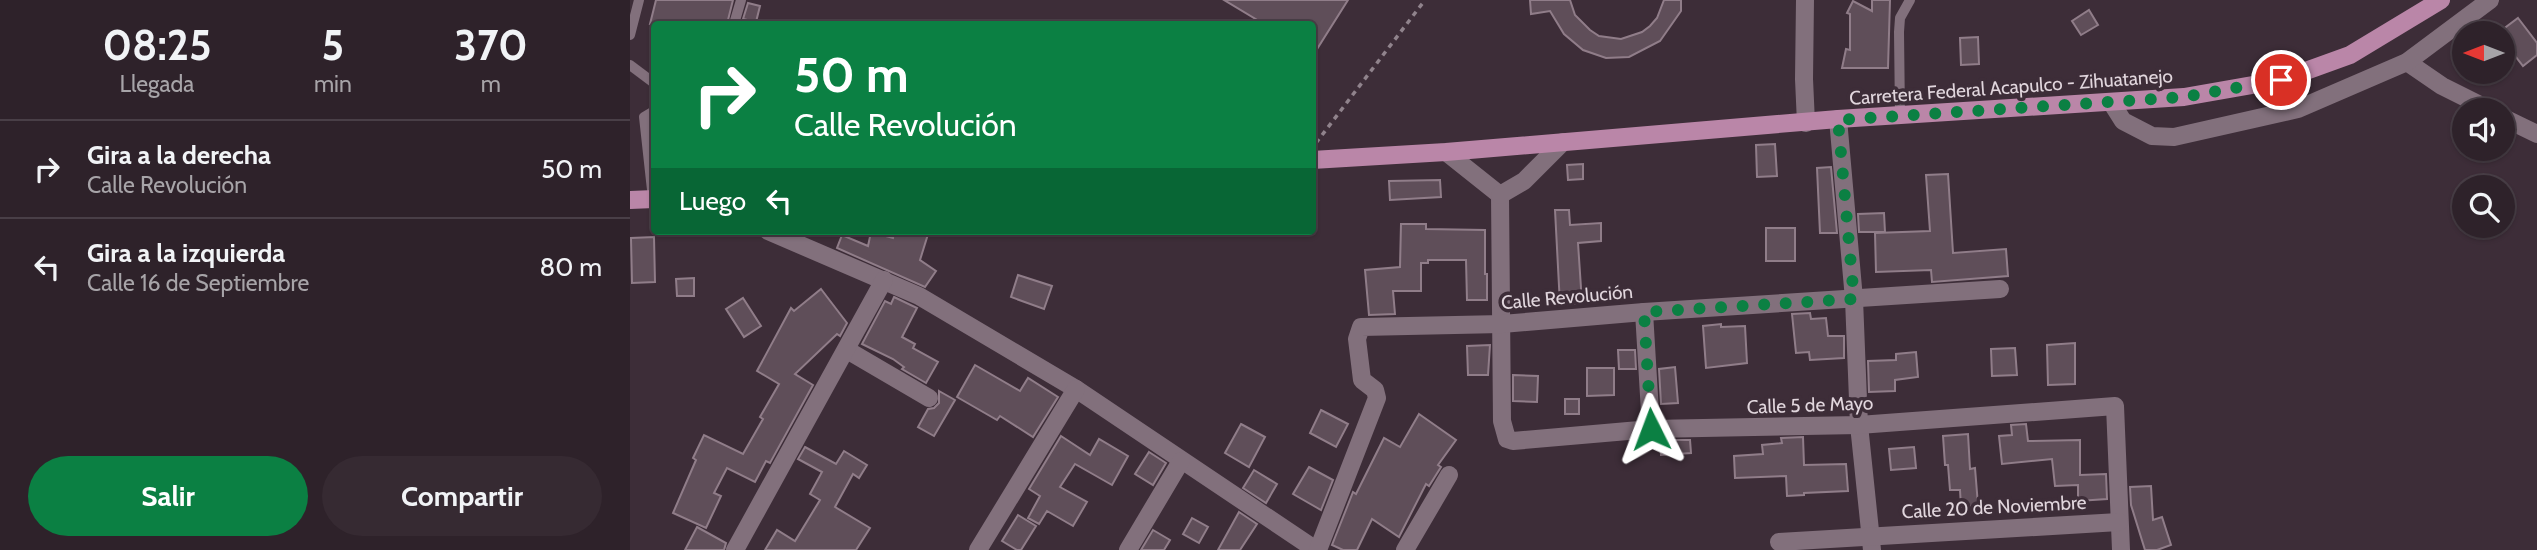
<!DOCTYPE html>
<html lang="es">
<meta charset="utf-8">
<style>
:root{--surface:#2e222a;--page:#362a32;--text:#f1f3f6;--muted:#a7a4a8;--line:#493f47;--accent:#0b8043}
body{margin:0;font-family:Cabin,sans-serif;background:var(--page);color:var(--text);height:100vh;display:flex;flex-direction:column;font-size:26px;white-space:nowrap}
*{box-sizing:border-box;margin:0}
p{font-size:23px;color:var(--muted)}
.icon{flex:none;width:38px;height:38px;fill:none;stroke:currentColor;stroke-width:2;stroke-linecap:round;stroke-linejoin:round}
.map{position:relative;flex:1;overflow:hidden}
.panel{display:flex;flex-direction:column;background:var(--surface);width:630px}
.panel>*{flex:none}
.guide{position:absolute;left:21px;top:21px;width:665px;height:214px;border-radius:7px;box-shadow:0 2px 5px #0004,0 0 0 2px var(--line);background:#0b8043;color:#fff;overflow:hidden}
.needle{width:46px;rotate:270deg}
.controls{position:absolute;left:1822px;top:21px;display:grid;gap:14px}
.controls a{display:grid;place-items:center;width:63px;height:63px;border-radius:50%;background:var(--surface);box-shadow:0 2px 5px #0004,0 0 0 2px var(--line);font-size:35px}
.pin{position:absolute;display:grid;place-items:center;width:60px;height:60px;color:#fff;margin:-30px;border:4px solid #fff;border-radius:50%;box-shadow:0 2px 7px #0007}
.me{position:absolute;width:77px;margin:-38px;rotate:357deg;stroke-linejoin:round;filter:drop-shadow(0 0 5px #0008)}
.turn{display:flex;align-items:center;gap:24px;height:147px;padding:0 28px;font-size:32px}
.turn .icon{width:91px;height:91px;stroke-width:2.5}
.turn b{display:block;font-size:49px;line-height:60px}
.then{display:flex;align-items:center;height:66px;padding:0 28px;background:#0003;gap:14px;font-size:26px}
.eta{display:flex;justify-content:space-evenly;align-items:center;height:119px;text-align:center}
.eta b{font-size:42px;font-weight:700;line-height:49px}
.cta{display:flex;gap:14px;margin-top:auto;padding:14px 28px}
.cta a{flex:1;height:80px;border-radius:42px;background:var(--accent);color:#fff;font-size:28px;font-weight:700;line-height:80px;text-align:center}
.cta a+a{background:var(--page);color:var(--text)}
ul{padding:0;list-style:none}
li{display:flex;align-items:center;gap:21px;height:98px;padding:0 28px;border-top:2px solid var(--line)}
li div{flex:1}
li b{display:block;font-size:26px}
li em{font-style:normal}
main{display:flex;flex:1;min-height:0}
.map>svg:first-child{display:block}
.building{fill:#5f4e59;stroke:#907d89;stroke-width:2}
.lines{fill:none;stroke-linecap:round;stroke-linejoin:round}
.path{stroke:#90838c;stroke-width:3.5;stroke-dasharray:5 5;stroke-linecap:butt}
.lane{stroke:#82707c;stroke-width:10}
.street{stroke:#82707c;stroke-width:18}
.primary{stroke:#ba86a8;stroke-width:18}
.route{stroke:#0b8043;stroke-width:12;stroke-dasharray:0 21.6}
.labels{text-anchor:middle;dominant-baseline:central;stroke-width:7;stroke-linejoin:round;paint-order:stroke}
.street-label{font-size:19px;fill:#e1d6dd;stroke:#3d2d38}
</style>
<main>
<section class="panel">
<div class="eta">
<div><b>08:25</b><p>Llegada</p></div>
<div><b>5</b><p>min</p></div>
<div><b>370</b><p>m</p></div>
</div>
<ul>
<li><svg class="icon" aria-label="right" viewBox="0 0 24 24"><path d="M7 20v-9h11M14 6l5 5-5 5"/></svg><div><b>Gira a la derecha</b><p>Calle Revolución</p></div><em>50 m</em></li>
<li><svg class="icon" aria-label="left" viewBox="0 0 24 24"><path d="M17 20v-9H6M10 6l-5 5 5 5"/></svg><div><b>Gira a la izquierda</b><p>Calle 16 de Septiembre</p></div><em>80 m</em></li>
</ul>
<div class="cta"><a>Salir</a><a>Compartir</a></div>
</section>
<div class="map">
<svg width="1907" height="550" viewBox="0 0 1907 550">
<rect width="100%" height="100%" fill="#3d2d38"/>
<g class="building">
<polygon points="26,0 103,0 97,24 20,24"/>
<polygon points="594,0 718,0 682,57 682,24 634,24"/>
<polygon points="900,0 940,0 945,15 960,30 969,36 991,39 1012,32 1020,26 1027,18 1034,0 1051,0 1051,11 1030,41 999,57 976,58 953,50 934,34 920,11 901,14"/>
<polygon points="1242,0 1260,0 1258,68 1212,68 1216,49 1220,50 1220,14 1217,13 1223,1 1242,11"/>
<polygon points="118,3 130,6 126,22 113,19"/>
<polygon points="1459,10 1468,25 1451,35 1442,21"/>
<polygon points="1888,18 1907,43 1907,55 1893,66 1872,39 1872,33 1868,33"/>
<polygon points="1348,37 1349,64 1331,65 1330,38"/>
<polygon points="1145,144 1147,176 1127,177 1126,145"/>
<polygon points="953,164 953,179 938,180 937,165"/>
<polygon points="1201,167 1207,233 1190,233 1187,168"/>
<polygon points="1318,174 1323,253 1376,249 1378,276 1302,282 1301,270 1246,272 1245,233 1300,231 1296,175"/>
<polygon points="810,180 811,197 760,200 759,181"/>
<polygon points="925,210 939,210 940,225 971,223 971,241 948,243 952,303 930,305"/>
<polygon points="1254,213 1255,232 1229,232 1228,214"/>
<polygon points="771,224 796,224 796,229 855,230 855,274 857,274 857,300 837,300 836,260 798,260 798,263 791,263 791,291 763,291 765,314 739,315 735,270 770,267"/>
<rect x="1136" y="228" width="29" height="33"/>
<polygon points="264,231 299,231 290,260 306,271 295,287 207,248 212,235 238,246 241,232 263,238"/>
<polygon points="24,237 25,282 2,283 1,238"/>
<polygon points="388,275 422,286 414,309 381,297"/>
<polygon points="64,278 64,296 47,296 46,279"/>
<polygon points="191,289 217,323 210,336 207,334 165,374 183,385 140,463 136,461 125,482 97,468 84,493 91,496 76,528 43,513 66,460 63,458 74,435 113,454 133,419 130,417 149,384 127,371 161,308 164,311"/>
<polygon points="264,297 287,308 272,337 285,344 283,348 308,362 296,383 272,369 274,367 263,359 232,344 255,301 261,304"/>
<polygon points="113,298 131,326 114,337 96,309"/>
<polygon points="1180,313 1181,319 1196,318 1198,336 1214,336 1214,358 1180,360 1179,352 1166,353 1162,314"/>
<polygon points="1091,324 1091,327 1115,326 1117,363 1076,368 1073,326"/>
<polygon points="1445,343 1445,384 1418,385 1417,345"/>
<polygon points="860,345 858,375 838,375 837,346"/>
<polygon points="1385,348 1387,375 1362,376 1361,349"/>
<polygon points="988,350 1005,350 1006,369 989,369"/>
<polygon points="1286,352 1288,377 1265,380 1265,391 1239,392 1238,361 1266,360 1266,354"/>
<polygon points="345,365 390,391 398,378 428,397 403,437 370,416 367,420 327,397"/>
<polygon points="1045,367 1048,403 1031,404 1029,369"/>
<polygon points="957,368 984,368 984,395 957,396"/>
<polygon points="883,375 908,376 907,402 883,401"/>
<polygon points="309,391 325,400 304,436 288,427 298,409 304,408 309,403"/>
<rect x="935" y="399" width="14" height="15"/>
<polygon points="691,410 718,424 706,447 680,433"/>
<polygon points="789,414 826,440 808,465 811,467 799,486 796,484 769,537 742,519 727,550 713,550 702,545 723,492 726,494 754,438 770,447"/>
<polygon points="611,424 635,437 619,467 595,453"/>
<polygon points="1396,424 1398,441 1450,440 1450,475 1476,474 1477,499 1448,501 1448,485 1425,486 1422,459 1372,464 1369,436 1382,435 1381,425"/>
<polygon points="1338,434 1340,469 1345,468 1348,505 1331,507 1330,490 1320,490 1318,465 1315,465 1313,436"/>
<polygon points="431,436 460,455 469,439 498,456 482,485 445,464 430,487 457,502 443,526 417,511 409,524 398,518 410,496 399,489"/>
<polygon points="1173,437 1174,465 1216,464 1218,491 1174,493 1174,495 1157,496 1156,476 1105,478 1104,456 1133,454 1132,445 1152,443 1151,438"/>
<polygon points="1030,440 1060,440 1061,453 1031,455"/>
<polygon points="175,447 206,464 214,451 237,465 229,478 223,474 205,507 240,528 226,550 135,550 147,530 165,541 190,500 180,494 192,472 168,459"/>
<polygon points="1284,447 1286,468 1261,470 1259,449"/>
<polygon points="519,452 536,463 523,485 505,474"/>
<polygon points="679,467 703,480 691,510 663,494"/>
<polygon points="624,470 647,484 636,503 613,488"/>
<polygon points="1521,486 1523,520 1532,517 1541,545 1527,550 1515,550 1501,505 1500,487"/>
<polygon points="609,512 627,524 610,550 588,550"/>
<polygon points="388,515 406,526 391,550 387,550 372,541"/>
<polygon points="562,518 578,527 569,543 553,534"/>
<polygon points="67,527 96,543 94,550 55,550"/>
<polygon points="523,530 540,540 534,550 511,550"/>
</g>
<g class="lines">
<polyline class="path" points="686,143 795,0"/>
<g class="lane">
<polyline points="104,24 111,0"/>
<polyline points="0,35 9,0"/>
<polyline points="0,65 24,83"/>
<polyline points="1270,116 1269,32 1270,18 1280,0"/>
<polyline points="23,199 14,117 24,111"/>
</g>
<g class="street">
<polyline points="1175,0 1174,79 1176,123"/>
<polyline points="1777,62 1812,86 1860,110"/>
<polyline points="1481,102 1493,121 1522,136 1544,137 1668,109 1777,62 1860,0"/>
<polyline points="1872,117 1907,134"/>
<polyline points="1208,119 1224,299 1229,425 1242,550"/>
<polyline points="816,152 870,195"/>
<polyline points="870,195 872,421 877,439 883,441 1021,429 1229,425 1485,406 1491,550"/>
<polyline points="870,195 894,181 933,142"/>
<polyline points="138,231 289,296 446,389 686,550"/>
<polyline points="1014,312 1021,429"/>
<polyline points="217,350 299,398"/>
<polyline points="1149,542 1489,522"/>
<polyline points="105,550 254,280"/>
<polyline points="348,550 446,389"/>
<polyline points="498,550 551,461"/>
<polyline points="688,550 747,398 745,390 732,380 727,339 731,327 872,324 1014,312 1370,289"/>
<polyline points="775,550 819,475"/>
</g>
<g class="primary">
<polyline points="682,160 816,152 1208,119 1554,97 1651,80 1720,55 1811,0"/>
<polyline points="0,200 24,199"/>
</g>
</g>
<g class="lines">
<polyline class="route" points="1021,429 1014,312 1224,299 1208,120 1554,97 1651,80"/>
</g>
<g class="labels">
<g class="street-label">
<text transform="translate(1381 87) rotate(-4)">Carretera Federal Acapulco - Zihuatanejo</text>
<text transform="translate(937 297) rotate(-5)">Calle Revolución</text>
<text transform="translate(1180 405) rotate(-2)">Calle 5 de Mayo</text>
<text transform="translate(1364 507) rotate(-3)">Calle 20 de Noviembre</text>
</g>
</g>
</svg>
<div class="controls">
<a><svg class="needle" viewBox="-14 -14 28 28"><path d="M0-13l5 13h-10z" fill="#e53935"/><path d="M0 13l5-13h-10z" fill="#a7a4a8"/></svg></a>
<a><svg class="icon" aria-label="sound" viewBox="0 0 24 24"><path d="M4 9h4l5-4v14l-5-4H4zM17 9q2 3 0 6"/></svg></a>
<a><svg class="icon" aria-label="search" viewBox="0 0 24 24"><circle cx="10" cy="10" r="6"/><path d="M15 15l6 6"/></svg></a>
</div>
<div class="pin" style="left:1651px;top:80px;background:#d93025"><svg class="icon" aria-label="arrive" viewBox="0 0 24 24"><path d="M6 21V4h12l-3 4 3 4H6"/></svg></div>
<svg class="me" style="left:1021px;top:429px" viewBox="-20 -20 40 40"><path d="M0-17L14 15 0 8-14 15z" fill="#0b8043" stroke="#fff" stroke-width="4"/></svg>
<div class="guide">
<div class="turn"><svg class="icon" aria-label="right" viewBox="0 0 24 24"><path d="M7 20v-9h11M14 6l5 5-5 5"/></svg><div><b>50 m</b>Calle Revolución</div></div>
<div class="then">Luego<svg class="icon" aria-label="left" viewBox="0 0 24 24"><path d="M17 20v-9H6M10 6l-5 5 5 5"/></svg></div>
</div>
</div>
</main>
